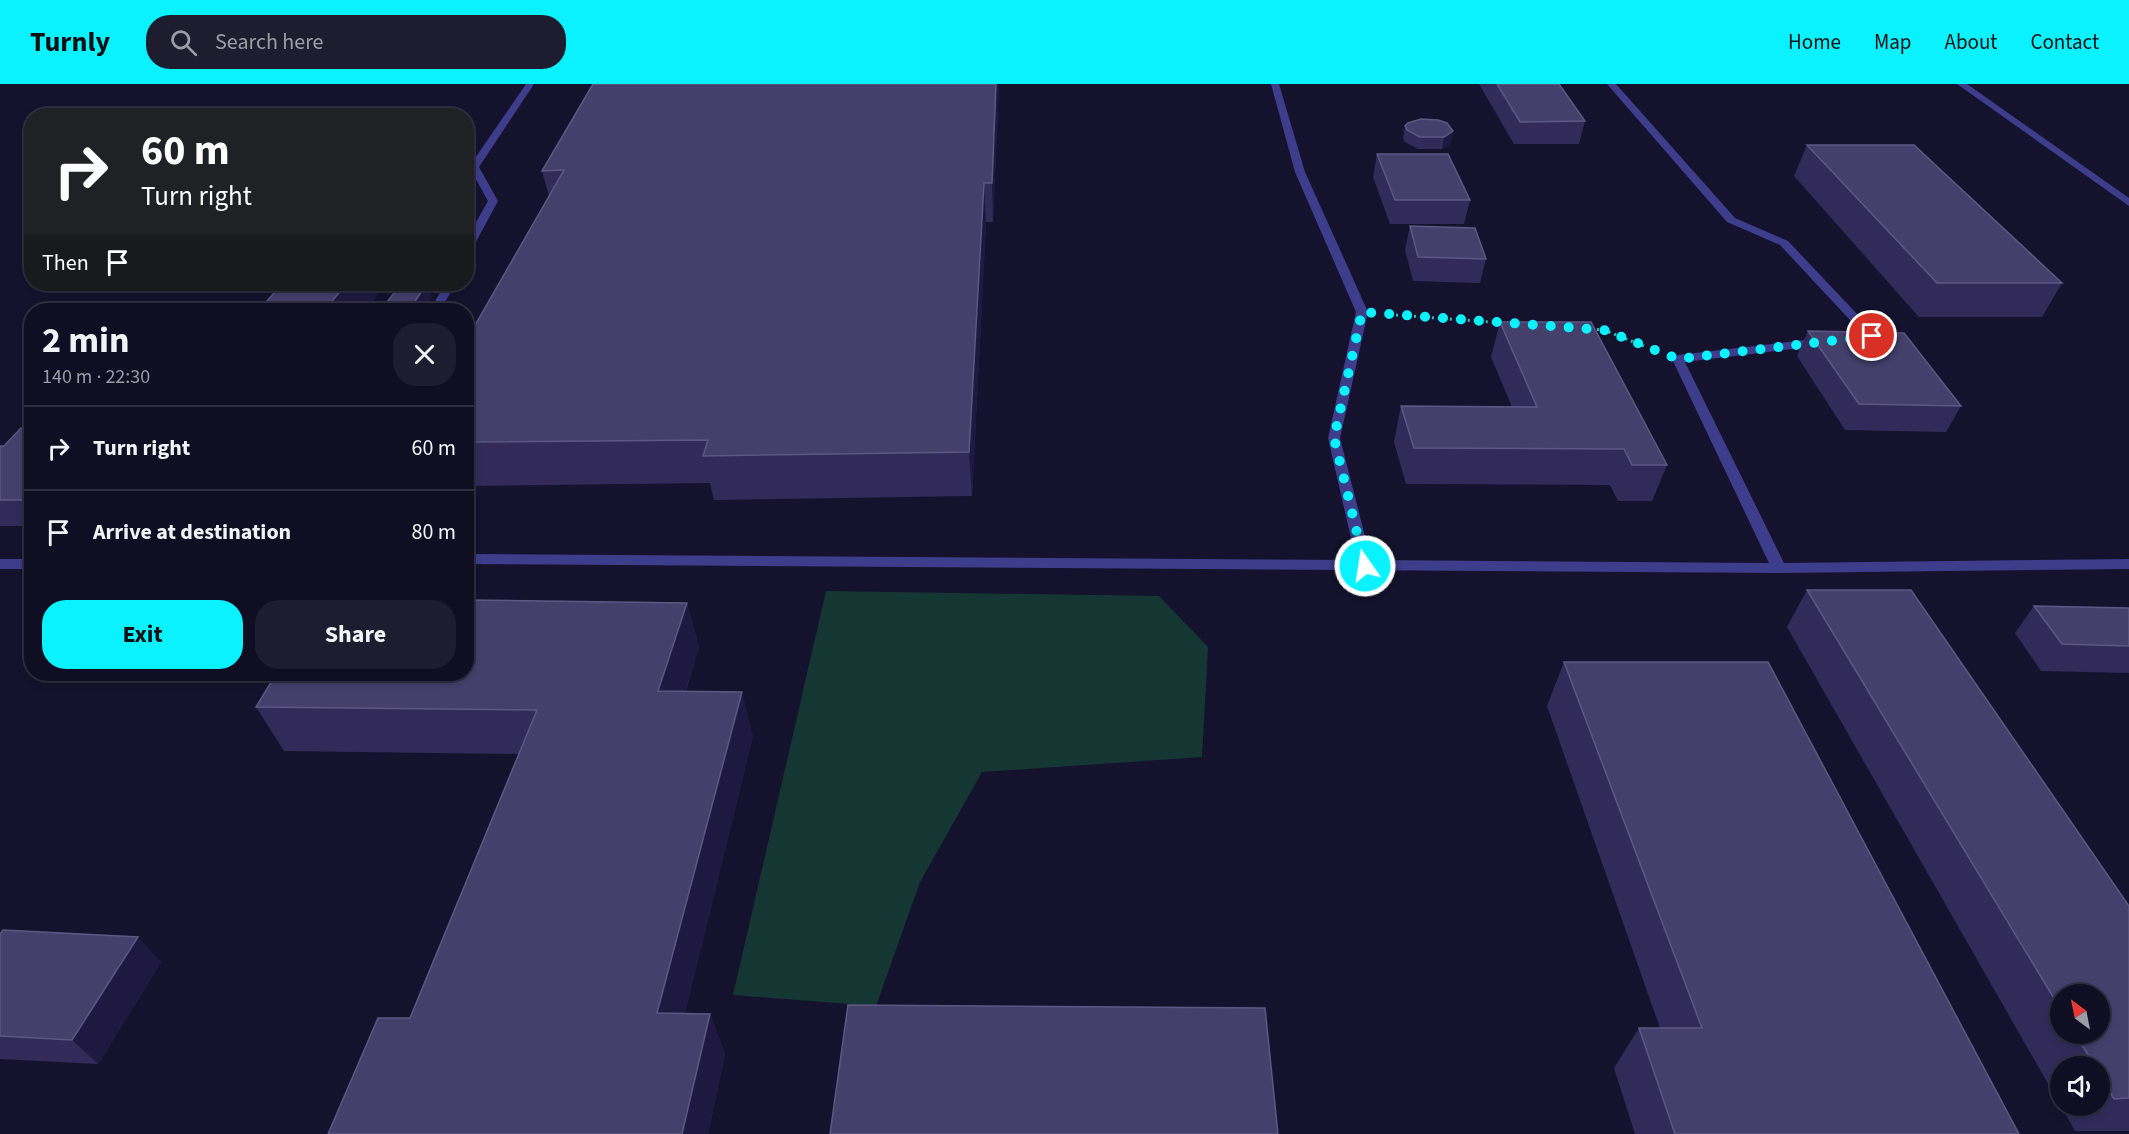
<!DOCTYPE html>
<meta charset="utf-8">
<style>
:root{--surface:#100e22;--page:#1e1c2f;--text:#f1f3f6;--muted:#9c9ca5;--line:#302e40;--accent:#0af1ff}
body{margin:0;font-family:"Source Sans 3",sans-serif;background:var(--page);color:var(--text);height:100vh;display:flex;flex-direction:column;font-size:22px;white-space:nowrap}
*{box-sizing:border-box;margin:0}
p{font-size:20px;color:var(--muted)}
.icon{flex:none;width:33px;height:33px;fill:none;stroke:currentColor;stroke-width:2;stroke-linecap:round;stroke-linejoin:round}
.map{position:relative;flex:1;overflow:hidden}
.drawer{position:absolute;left:24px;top:219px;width:450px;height:378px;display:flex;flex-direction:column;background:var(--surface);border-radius:24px;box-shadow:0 3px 9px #0003,0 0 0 2px var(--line)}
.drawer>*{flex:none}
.banner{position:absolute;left:24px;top:24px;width:450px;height:183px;border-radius:24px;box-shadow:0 3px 9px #0003,0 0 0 2px var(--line);background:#202124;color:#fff;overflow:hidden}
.needle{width:39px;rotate:328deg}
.fabs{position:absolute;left:2050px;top:900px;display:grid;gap:12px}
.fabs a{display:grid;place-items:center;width:60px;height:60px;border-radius:50%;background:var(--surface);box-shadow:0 3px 9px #0003,0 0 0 2px var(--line);font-size:30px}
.pin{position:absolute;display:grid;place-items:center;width:51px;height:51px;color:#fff;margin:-26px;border:3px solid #fff;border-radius:50%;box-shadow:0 2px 6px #0007}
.me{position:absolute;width:66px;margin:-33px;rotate:347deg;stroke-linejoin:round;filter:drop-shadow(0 0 4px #0008)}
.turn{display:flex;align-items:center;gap:21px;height:126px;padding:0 18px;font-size:27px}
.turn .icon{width:78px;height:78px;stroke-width:2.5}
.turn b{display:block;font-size:42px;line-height:51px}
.then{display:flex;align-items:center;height:57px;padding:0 18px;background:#0003;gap:12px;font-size:22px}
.round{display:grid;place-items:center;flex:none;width:63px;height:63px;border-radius:24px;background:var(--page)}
.head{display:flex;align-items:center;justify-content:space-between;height:102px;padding:0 18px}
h1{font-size:36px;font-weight:700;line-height:45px}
.button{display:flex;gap:12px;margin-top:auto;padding:12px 18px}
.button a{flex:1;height:69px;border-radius:24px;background:var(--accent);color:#111;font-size:24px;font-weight:700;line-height:69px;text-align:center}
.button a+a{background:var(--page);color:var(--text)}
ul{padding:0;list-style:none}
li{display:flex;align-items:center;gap:18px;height:84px;padding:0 18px;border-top:2px solid var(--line)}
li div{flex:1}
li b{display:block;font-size:22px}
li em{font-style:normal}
header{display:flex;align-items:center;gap:36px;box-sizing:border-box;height:84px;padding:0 30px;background:var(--accent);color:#111}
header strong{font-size:28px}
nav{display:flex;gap:33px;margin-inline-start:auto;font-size:21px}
.search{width:420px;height:54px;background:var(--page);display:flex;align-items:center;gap:15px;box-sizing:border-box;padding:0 21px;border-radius:24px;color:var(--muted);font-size:22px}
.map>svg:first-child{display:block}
.green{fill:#153734}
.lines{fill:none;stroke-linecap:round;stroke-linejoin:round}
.path{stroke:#31c0b1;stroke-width:3;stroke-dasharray:2 4;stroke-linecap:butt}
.service{fill:#3d3d8c;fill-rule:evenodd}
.wall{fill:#322b5a;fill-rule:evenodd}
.shaded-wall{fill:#1f1941}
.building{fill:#453f6c;stroke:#5d5883;stroke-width:1.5}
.route{stroke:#0af1ff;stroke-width:10;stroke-dasharray:0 18}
</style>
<header>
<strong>Turnly</strong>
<div class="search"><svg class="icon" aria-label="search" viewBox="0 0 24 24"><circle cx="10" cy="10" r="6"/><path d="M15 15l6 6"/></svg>Search here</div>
<nav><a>Home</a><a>Map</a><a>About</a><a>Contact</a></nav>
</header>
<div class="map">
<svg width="2129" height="1050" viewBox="0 0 2129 1050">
<rect width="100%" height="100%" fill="#15122d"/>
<polygon class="green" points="826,507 1159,512 1208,563 1202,673 982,688 920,798 876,922 733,911"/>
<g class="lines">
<g class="path">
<polyline points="1396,231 1503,239"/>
<polyline points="1591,245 1604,246 1646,263"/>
</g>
<g class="service">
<polygon points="526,0 534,0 479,83 498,117 471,167 466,170 466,156 488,117 469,83"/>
<polygon points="1271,0 1279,0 1305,88 1368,228 1340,354 1371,476 1769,479 1672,275 1678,271 1822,254 1826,255 1826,261 1685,278 1784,479 2129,475 2129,485 1779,489 466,480 466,470 1356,476 1328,354 1356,228 1295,88"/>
<polygon points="1607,0 1616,0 1735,134 1788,157 1876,250 1876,254 1854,256 1854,252 1863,250 1780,161 1727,138"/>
<polygon points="1957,0 1967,0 2129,114 2129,122"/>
<polygon points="445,200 456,200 440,226 430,226"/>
<rect x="0" y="475" width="32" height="10"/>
</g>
</g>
<g class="wall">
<polygon points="593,0 999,0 993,138 986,138 972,412 714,416 710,399 466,402 466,257 549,112 542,87"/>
<polygon points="1479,0 1559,0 1585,37 1579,60 1514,60"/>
<polygon points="1405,42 1453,47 1451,59 1442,65 1418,65 1405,58 1403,54"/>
<polygon points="1807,61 2062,199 2042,233 1919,233 1794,92"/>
<polygon points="1377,70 1470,116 1464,140 1390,140 1373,93"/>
<polygon points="1410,142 1486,175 1480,199 1413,197 1405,166"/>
<polygon points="1500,238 1667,381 1652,417 1618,417 1610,401 1406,400 1394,358 1401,322 1512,323 1491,273"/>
<polygon points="1808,247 1961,322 1946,348 1845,346 1797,272"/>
<polygon points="32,344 32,442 0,442 0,362 4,362"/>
<path d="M1807,506L2129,822V1047H2075L1787,543ZM2061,910L2100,950H2061ZM2061,982H2100V1022H2061Z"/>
<polygon points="687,519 699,563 686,607 753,652 685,929 710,930 725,970 708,1050 328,1050 410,934 519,670 284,667 256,623"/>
<polygon points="2034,522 2129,524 2129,589 2041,587 2015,549"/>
<polygon points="1564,578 2019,1050 1635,1050 1614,984 1639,944 1660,944 1547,622"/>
<polygon points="0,850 161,878 98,980 0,975"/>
</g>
<g class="shaded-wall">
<polygon points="996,0 999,0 993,138 992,99"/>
<polygon points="1453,47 1451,59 1442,65 1444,53"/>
<polygon points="984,99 986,138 972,412 969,368"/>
<polygon points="346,200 386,200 366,226 325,226"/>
<polygon points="427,200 432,213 423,226 409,226"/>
<polygon points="687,519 699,563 672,651 658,607"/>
<polygon points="742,608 753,652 675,970 657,929"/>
<polygon points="138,853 161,878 98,980 72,956"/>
<polygon points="710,930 725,970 708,1050 682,1050"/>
</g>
<g class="building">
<polygon points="593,0 996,0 992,99 984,99 969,368 703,372 708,356 466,358 466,257 564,86 542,87"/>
<polygon points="1497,0 1559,0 1585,37 1520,38"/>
<polygon points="1421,35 1438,36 1447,39 1453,47 1444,53 1420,53 1407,46 1405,42 1408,39"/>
<polygon points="1807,61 1914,61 2062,199 1937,199"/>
<polygon points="1377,70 1448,70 1470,116 1395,116"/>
<polygon points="1410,142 1475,144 1486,175 1418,173"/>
<polygon points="282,200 346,200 325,226 259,226"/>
<polygon points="401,200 427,200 409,226 381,226"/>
<polygon points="1500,238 1591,238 1667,381 1632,381 1624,365 1414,364 1401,322 1537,323"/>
<polygon points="1808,247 1904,249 1961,322 1859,320"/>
<polygon points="21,344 32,344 32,416 0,416 0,362 4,362"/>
<polygon points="1807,506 1911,506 2129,822 2129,1014 2114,1015 2100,991 2100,982 2095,982 2075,950 2100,950 2100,910 2061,910 2061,926"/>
<polygon points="466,516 687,519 658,607 742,608 657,929 710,930 682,1050 328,1050 378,934 410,934 537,626 256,623 276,590 466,590"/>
<polygon points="2034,522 2129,524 2129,562 2062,560"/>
<polygon points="1564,578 1768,578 2019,1050 1675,1050 1639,944 1702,944"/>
<polygon points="3,846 138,853 72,956 0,952 0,850"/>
<polygon points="848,921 1265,924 1278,1050 830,1050"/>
</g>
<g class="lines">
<polyline class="route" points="1365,482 1334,354 1362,228 1604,246 1678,275 1872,252"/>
</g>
</svg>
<div class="fabs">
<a><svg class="needle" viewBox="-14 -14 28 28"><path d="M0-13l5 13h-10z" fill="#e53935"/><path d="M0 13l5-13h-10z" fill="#9c9ca5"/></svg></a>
<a><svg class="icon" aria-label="sound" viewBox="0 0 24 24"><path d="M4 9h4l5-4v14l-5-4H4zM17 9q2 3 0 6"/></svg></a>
</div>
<div class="pin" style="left:1872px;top:252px;background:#d93025"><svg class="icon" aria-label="arrive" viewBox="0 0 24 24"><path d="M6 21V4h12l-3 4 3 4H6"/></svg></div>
<svg class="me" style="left:1365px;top:482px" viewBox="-20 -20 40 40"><circle r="17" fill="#0af1ff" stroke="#fff" stroke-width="3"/><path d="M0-11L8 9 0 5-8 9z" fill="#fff"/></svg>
<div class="banner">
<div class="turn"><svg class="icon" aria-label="right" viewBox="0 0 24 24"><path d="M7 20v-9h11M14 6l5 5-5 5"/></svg><div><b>60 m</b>Turn right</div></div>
<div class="then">Then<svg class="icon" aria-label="arrive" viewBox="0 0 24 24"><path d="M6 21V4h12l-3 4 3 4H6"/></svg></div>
</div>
<section class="drawer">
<div class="head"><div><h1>2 min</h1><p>140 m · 22:30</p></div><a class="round"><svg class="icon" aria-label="close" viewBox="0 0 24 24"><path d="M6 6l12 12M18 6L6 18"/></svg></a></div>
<ul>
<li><svg class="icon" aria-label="right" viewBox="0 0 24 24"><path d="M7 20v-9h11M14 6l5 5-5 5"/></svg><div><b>Turn right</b></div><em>60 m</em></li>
<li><svg class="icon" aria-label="arrive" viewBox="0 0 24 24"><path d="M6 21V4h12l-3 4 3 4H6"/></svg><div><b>Arrive at destination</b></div><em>80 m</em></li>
</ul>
<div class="button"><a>Exit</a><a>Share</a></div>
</section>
</div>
